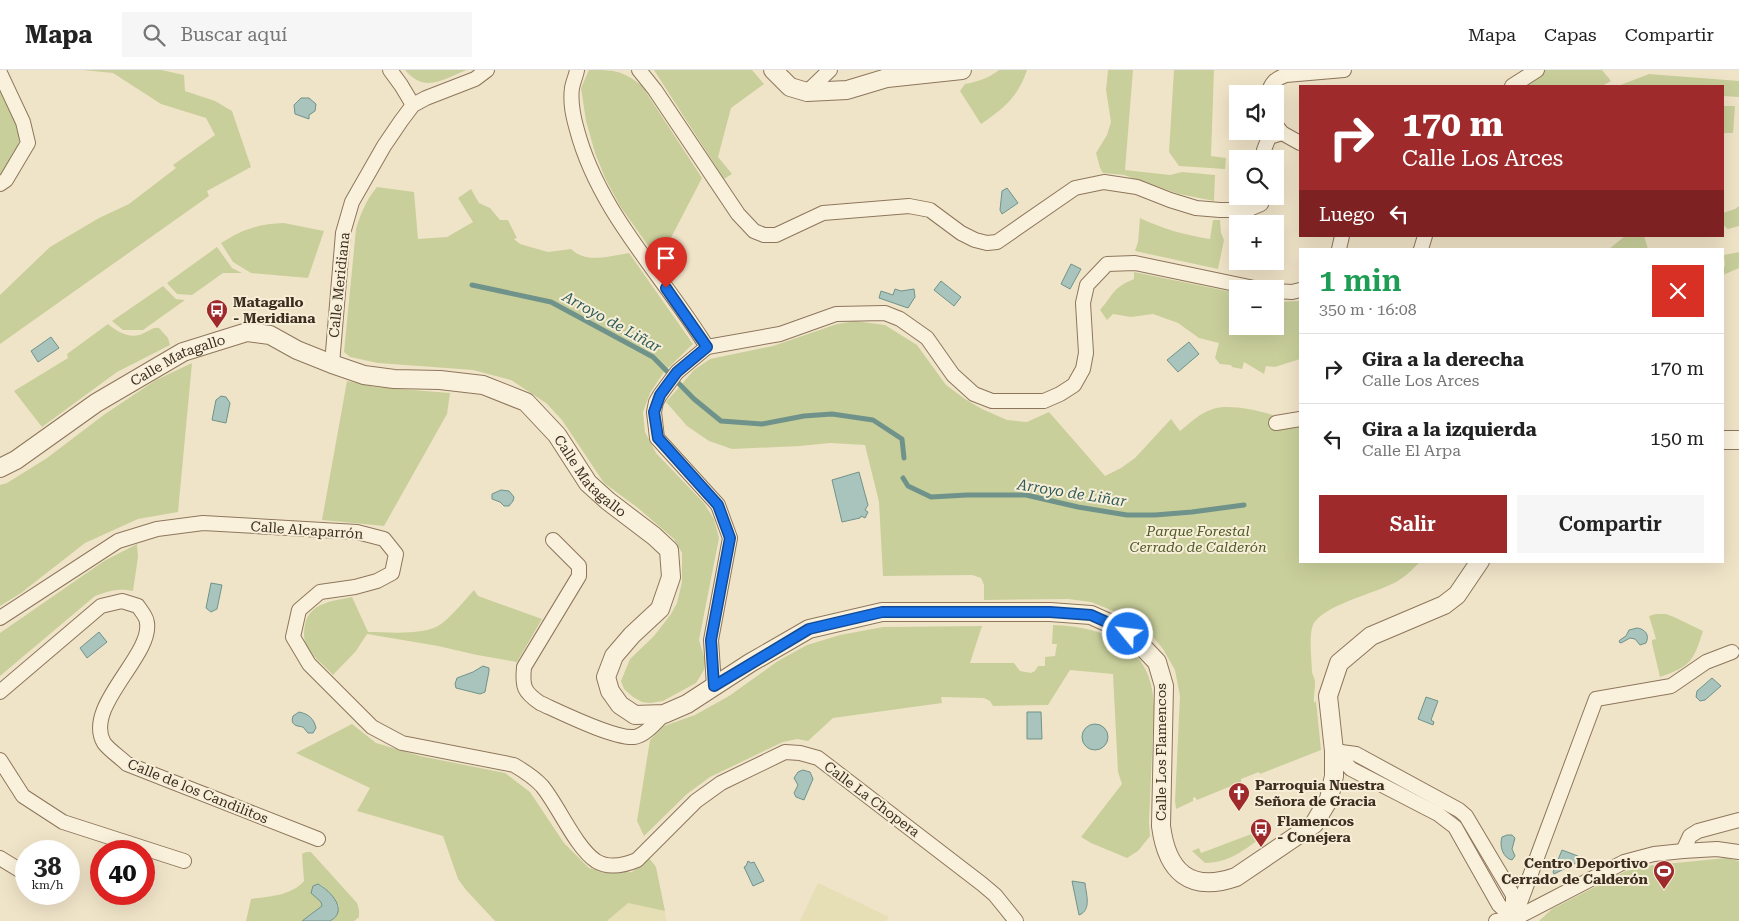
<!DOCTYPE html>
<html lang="es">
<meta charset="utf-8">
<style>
:root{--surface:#fff;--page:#f6f6f6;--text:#222;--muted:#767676;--line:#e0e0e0;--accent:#9e2a2b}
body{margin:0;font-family:"Roboto Serif",serif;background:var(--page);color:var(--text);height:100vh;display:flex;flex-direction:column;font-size:19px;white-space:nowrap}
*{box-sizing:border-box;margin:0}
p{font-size:16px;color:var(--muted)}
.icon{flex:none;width:28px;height:28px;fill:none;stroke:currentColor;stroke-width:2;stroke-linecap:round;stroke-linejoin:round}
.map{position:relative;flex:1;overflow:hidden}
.details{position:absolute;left:1299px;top:178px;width:425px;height:315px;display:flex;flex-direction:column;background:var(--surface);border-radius:0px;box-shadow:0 5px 20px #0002}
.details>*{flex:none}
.banner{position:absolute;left:1299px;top:15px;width:425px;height:152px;border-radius:0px;box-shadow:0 5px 20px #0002;background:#9e2a2b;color:#fff;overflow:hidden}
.controls{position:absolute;left:1229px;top:15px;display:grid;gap:10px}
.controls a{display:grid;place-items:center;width:55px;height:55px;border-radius:0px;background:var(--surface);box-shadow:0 5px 20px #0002;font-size:25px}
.speed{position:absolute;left:15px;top:770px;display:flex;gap:10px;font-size:25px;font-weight:700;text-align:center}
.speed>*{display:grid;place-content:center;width:65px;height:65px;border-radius:50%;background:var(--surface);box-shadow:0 5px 20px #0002;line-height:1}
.speed small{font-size:12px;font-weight:400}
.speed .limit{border:8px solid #d22;background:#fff;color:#111}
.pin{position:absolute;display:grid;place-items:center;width:42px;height:42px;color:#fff;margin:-51px -21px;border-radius:50% 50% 50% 0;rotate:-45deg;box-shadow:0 0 5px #0007}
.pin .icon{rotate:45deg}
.me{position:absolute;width:55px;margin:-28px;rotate:299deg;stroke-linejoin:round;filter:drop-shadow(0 0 4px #0008)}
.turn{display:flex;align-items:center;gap:18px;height:105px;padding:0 20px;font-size:22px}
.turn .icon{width:65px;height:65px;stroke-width:2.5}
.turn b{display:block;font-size:35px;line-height:42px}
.then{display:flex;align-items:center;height:48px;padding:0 20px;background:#0003;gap:10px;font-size:19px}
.round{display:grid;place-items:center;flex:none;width:52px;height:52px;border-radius:0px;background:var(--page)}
.summary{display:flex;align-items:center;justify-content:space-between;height:85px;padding:0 20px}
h1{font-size:30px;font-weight:600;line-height:38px;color:#1e9e55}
.action{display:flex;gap:10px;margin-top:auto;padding:10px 20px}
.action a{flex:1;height:58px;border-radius:0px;background:var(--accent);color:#fff;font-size:20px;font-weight:600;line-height:58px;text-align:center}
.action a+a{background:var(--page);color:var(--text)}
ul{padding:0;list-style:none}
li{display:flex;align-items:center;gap:15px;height:70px;padding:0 20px;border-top:1px solid var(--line)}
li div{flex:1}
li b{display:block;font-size:19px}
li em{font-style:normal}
header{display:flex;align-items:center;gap:30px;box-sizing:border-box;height:70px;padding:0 25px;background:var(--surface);border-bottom:1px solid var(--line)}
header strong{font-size:24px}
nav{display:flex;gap:28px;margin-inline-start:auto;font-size:18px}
.search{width:350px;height:45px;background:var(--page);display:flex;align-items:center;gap:12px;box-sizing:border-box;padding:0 18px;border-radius:0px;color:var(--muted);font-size:19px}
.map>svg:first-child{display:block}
.farmland{fill:#e6deb5}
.green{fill:#c9cf9b}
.water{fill:#a9c4bc;stroke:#6f938a}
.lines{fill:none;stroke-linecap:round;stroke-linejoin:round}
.stream{stroke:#6f938a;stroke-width:5}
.minor-casing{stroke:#8d765c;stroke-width:16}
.tertiary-casing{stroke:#8d765c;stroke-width:20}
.minor{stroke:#faf1dc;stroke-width:14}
.tertiary{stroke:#faf1dc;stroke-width:18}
.route-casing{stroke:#114b97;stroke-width:12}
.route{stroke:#1a73e8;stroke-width:9}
.labels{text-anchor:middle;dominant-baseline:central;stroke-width:4;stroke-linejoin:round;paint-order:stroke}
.street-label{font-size:14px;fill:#3d2e20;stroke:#f7eed8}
.poi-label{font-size:14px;font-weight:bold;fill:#3d2e20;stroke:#f7eed8;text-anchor:start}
.park-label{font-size:14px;font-style:italic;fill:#4d5a26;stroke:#f7eed8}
.water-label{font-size:15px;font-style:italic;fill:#2f5d5a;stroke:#f7eed8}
</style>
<header>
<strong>Mapa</strong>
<div class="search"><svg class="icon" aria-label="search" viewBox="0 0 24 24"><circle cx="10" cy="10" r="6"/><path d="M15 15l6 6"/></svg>Buscar aquí</div>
<nav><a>Mapa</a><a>Capas</a><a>Compartir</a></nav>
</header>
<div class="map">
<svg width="1739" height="851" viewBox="0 0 1739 851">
<rect width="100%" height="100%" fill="#f0e4c8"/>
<g class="farmland">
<polygon points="818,813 889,847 886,851 800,851"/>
<polygon points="628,833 665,841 666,851 607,851"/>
</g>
<g class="green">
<polygon points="83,0 161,0 184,5 185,21 215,31 232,41 251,97 207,121 209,126 0,274 0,225 50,177 99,148 129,134 176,98 173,95 215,65 206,48 161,34 113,3"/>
<path d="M405,0H467C443,9 425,24 405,0Z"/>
<path d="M589,0C614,0 622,0 642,16L702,108L659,191L620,136L606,110L595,83L586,51L581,18Z"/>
<polygon points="654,0 752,0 764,14 731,38 718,87 732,104 724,109"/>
<path d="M999,0H1027C1018,27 1004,38 981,54L960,21L965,14C977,12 989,8 999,0Z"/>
<polygon points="1108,0 1133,0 1125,100 1170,105 1182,102 1215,105 1214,131 1179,124 1124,105 1103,103 1100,98 1096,83 1107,65 1111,52 1106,20"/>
<polygon points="1174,0 1214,0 1211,86 1226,88 1225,99 1179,96 1169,82"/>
<polygon points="1545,0 1602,0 1611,11 1602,16 1525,16"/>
<polygon points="1649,4 1739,11 1739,27 1723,26 1722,16 1618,16"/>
<path d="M0,17C6,29 20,50 20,64C20,79 7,94 0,106Z"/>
<polygon points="1722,36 1735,36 1733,63 1723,63"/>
<path d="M377,117L414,122L418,169L447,167L473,152L458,128L471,119L479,133L490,138L500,150H508L517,168L514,169L520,174L548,182L571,179C586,194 610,186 629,183L693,274L664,302L650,323L643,342L645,362L656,383L704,433L714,449L719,468L699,570L705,590L704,600L696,613L663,631L650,633L642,632L633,627L624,619L621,611L630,589L654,566L671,544L677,533L682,512V483L674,469L638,438L604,413L562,350L546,333L511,310L473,300L378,293L350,287L344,282L356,159C361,143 366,130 377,117Z"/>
<path d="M1739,136V156L1728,159C1722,155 1722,150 1723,143L1735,139Z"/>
<path d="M1140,148C1163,159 1185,165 1210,169L1213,150H1220L1221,163L1224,170L1218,199L1135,181L1138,172Z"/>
<path d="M284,153L324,161L308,208L251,203L233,192L221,173C243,159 258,154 284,153Z"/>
<polygon points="1625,166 1644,166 1648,179 1609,179"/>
<polygon points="217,177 232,198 242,203 223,203 192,225 177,224 167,213"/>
<polygon points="1739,182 1739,198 1723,205 1723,197 1725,196 1724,185"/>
<path d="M1134,202L1237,223L1238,256H1275V232L1300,231V289L1275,297L1266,296L1264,304L1244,292L1242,299L1232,297L1231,295L1220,294L1215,288L1219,273L1199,268L1178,253L1153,244L1131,247L1113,244L1107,250L1100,240C1114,224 1112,218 1134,209Z"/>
<polygon points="163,216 176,229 185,230 143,260 123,260 112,251"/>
<path d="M855,251L885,255L917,275L946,315L965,329L982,339L1007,350L1027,352L1049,342L1105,406L1121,398L1135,388L1171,349L1180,361C1190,353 1200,343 1213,339C1235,332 1279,346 1300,354V491H1421C1413,499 1404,508 1394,513C1373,524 1327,534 1314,553C1308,563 1312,591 1312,603C1318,613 1313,622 1314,633L1316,631L1321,680L1260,704L1259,702L1241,709V712L1197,730L1195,727L1193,728V731L1176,739L1175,731L1180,626L1175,600L1163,579L1144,556L1131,548L1091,532L1068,529L984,530V515L981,508L972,505L883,506L879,432L865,375L830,373L800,376L732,379L709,371L687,356L666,332L694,300L710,289L773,276L837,254Z"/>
<path d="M108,254C117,262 132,270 144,263C150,261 152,257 159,258L168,268L170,275L117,302L42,357L14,321L68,288L67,284Z"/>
<polygon points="192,293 178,442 138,449 85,473 21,523 0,536 0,415 7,413 47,388 105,344 156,310"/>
<polygon points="347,311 375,317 450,323 447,344 384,456 322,450"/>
<path d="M137,474L138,487L133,521C118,518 109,521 95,526L0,606V563L104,491Z"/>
<path d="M474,520L478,526L542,549L517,592L477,585L438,576L367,564L356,581L333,605C325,596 314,588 308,579C304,572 303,563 305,555C309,533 332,531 352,527L368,562C388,562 424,566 441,554C452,546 465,530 474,520Z"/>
<path d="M1656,544H1666L1674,547L1703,561C1693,592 1691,596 1660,607L1652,573V570L1656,569L1649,546Z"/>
<path d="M1053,555C1106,557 1153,576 1154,637L1149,752L1150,766L1138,781L1127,788L1091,773L1081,767L1122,714L1118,702L1113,604L1070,600L1048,635L993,636L990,631L984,628L941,627L942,633L833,648L808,671L797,669L783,672L710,707L687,724L644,766L637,751L650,670L664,656L695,645L729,626L778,591L807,575L840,565L883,557L982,556L970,593H1014L1020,601L1031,603L1035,601L1038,596H1045V587L1055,586L1057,574H1052Z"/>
<polygon points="352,654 376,673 420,686 505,703 530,722 564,773 589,798 615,803 632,802 649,788 656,797 665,841 628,833 607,851 495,851 466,820 458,809 443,766 357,741 370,718 296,683"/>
<path d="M1262,760L1265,765C1245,779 1230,793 1205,793L1192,781L1199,778L1201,783Z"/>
<path d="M306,782H311L357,833L359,840V847L354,851H330L333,850L339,836L323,816L318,814V829L321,832L322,836L302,851H246L251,829C270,826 291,826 304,811L302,784Z"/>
<polygon points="1726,788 1739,791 1739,851 1539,851 1552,839 1626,801 1645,796"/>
</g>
<g class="water">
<polygon points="301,28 309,28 316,34 315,41 309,45 309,49 295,44 294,35"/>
<polygon points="1007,118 1018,133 1002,144 1000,140 1002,121"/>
<polygon points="1071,194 1081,199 1070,219 1061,214"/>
<polygon points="941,211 961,227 954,236 934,220"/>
<polygon points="895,219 901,221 914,219 915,227 908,238 879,228 881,221 893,225"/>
<polygon points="51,267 59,278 38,292 31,281"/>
<polygon points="1189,272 1199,284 1178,302 1167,290"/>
<polygon points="221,326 226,327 230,333 226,353 212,350 216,330"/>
<polygon points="859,402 868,435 865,440 868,442 865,448 861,446 860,448 842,452 832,410"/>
<polygon points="501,420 509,421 514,427 513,431 509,436 504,436 500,432 492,429 492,424"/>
<polygon points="211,513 222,515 217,539 211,542 206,538"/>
<path d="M1637,558C1645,559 1650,565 1646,573L1640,575L1635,569L1630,568L1621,573L1619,572L1620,570L1626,566L1629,560Z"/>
<polygon points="99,562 107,572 87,588 80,578"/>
<polygon points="483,596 489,598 489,601 485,622 480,624 456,618 455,614 457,608 473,602"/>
<polygon points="1712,608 1721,616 1705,630 1700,631 1696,627 1697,621"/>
<polygon points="1426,627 1438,631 1431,650 1434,652 1433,655 1418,649"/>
<path d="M299,642C309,644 314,649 316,658L313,663H308L303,657C296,656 290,655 293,646Z"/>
<polygon points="1027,642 1041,642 1042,669 1027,669"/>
<circle cx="1095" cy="667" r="13"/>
<polygon points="803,700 810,702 813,709 804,730 796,727 794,723 798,715 794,708 798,702"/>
<path d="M1507,765H1512L1515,768L1512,779L1515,786L1512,790C1503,788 1499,776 1502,767Z"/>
<polygon points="1562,780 1578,786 1580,791 1554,804 1553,802"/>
<polygon points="748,791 751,793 754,792 764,811 753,816 744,797 746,796"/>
<path d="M1072,811L1085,813C1086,824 1092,840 1079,845Z"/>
<path d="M318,814C331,821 349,841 330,851H302L322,836L321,832L311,823L313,816Z"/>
</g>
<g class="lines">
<g class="stream">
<polyline points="472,215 551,232 653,287 694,329 721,351 762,354 804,346 832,344 873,350 902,369 904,388"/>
<polyline points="903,408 908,416 931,427 967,425 1026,425 1078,437 1127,445 1155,445 1192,442 1244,435"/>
</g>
<g class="minor-casing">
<g id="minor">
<polyline points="390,0 401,15 413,35"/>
<path d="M577,0C576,6 573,12 572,18C570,33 573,46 577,60C599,143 663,205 707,277"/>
<polyline points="639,0 655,20 738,144 754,161 764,165 776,165 823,143 909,136 930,140 961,163 975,170 987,173 997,172 1075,118 1104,112 1137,117 1170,130 1196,138 1220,140 1247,140 1261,134 1264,126"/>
<polyline points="0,3 23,52 28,73 6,110 0,114"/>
<polyline points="1512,16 1537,0"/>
<polyline points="807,22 830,0"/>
<path d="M1268,24C1271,13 1275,9 1286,5L1344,0"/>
<polyline points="1275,54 1282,63 1300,73"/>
<polyline points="1266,89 1264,80 1269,67 1282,63"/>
<polyline points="1339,179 1342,166"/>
<polyline points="1421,179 1425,166"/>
<polyline points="1275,221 1292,222 1300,220"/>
<polyline points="332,294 343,163 352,132 384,76 401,51 413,35 426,28 475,9 487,0"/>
<polyline points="1276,353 1300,349"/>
<path d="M553,470L579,496V506L524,597C522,617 524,622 540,633C560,642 614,669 634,667C645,666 657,651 664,644"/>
<path d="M0,548L118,471L157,459L203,453L357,462L384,469L396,484L392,503L377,511L355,517L320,522L299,540L293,567L309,594L372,657L402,673L514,695C524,701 534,707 542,716C558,735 576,778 596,791C609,799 625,795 637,790L696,731L721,713L785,682L800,683L818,688L982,814L995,825L1016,851"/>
<polyline points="714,616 711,570 730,468 718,435 657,368 654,342 656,332 660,325 677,302 707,277 780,264 836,244 885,243 900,249 927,268 953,305 974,324 992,331 1044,331 1060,324 1074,315 1083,299 1086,283 1083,233 1087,215 1107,194 1135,193 1259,219"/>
<path d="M0,622L101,536L122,531L138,536C141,541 147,547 147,553C152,586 83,637 104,673C109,680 121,688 127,694L318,769"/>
<polyline points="1334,681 1356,684 1459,740 1466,746 1513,825 1513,842"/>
<polyline points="1334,681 1351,699 1438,744 1455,757 1499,835 1514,849"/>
<polyline points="0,690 23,726 63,752 184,791"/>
<polyline points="1683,781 1690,766 1698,761 1739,750"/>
<polyline points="0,788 26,804"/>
<polyline points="1514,849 1596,629 1671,616 1706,592 1732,582"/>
<polyline points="1496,851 1514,849 1624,792 1654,784 1683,781 1717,779 1739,782"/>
</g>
</g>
<g class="tertiary-casing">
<g id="tertiary">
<polyline points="773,0 790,17 807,22 847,20 887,8 962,0"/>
<polyline points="1722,370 1739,370"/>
<path id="s1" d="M0,398L16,390L96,333L183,282L247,262L270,265L297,280L332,294L364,305L394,309L440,310L483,315L526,332L557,365L588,413L608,431L654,466L669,480L671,507L660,539L632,565L614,586L606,607L610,621L620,635L635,645L664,644L687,634L750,593L809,559L882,542H1050L1091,545L1120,558L1136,570L1157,592L1164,616L1161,756C1167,802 1190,823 1236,807L1314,754L1329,729L1334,706V681L1328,626L1339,593L1371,566L1444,535L1457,525L1480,491"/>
</g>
</g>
<use href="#minor" class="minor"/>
<use href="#tertiary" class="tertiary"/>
</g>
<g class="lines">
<g class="route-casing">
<polyline id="route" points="666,218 707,277 677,302 660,325 654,342 658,368 718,435 730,468 711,570 714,616 809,559 882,542 1050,542 1091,545 1120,558 1128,564"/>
</g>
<use href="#route" class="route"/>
</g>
<defs>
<g id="bus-pin" transform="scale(1.125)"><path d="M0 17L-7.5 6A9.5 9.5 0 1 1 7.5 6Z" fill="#9e2a2b" stroke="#f7eed8"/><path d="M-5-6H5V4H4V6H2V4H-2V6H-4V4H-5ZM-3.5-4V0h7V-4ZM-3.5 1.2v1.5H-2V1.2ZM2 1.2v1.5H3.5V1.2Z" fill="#fff"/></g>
<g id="church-pin" transform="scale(1.125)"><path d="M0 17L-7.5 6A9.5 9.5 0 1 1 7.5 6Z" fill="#9e2a2b" stroke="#f7eed8"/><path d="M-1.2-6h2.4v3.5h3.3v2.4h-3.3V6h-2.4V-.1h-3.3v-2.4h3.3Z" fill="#fff"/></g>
<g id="stadium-pin" transform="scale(1.125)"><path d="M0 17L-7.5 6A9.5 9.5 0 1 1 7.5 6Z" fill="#9e2a2b" stroke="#f7eed8"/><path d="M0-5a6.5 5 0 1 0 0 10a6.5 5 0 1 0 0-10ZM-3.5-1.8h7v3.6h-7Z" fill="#fff"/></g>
</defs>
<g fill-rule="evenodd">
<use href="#bus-pin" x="217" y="240"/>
<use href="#church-pin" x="1239" y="723"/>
<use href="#bus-pin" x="1261" y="759"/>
<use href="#stadium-pin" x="1664" y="801"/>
</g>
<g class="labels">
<g class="street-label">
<text transform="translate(339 215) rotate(-84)">Calle Meridiana</text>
<text stroke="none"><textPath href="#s1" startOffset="209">Calle Matagallo</textPath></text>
<text stroke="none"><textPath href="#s1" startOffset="674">Calle Matagallo</textPath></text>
<text transform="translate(307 460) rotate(4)">Calle Alcaparrón</text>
<text transform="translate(1161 682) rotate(-90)">Calle Los Flamencos</text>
<text transform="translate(198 721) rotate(22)">Calle de los Candilitos</text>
<text transform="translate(872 729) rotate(37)">Calle La Chopera</text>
</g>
<g class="poi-label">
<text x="233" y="232">Matagallo<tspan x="233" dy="16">- Meridiana</tspan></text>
<text x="1255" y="715">Parroquia Nuestra<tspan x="1255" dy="16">Señora de Gracia</tspan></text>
<text x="1277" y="751">Flamencos<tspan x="1277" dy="16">- Conejera</tspan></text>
<text x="1648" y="793" text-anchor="end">Centro Deportivo<tspan x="1648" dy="16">Cerrado de Calderón</tspan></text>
</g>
<g class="park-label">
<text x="1198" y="461">Parque Forestal<tspan x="1198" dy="16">Cerrado de Calderón</tspan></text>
</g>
<g class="water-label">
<text transform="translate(612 252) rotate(29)">Arroyo de Liñar</text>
<text transform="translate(1072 423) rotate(9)">Arroyo de Liñar</text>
</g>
</g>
</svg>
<div class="controls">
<a><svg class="icon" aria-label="sound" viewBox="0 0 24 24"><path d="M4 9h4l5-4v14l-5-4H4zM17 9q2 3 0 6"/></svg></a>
<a><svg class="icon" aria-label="search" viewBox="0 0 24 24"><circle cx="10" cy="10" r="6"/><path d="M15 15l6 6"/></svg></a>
<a>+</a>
<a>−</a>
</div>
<div class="speed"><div>38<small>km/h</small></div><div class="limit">40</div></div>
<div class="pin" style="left:666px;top:218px;background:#d93025"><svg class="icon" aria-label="arrive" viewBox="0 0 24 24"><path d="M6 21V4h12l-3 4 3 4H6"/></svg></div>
<svg class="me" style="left:1128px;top:564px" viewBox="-20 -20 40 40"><circle r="17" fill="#1a73e8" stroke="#fff" stroke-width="3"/><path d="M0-11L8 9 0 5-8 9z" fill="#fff"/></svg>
<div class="banner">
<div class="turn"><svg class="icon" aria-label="right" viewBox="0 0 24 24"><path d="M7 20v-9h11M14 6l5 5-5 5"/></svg><div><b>170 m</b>Calle Los Arces</div></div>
<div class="then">Luego<svg class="icon" aria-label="left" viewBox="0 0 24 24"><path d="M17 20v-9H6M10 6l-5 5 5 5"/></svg></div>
</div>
<section class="details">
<div class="summary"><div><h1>1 min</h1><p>350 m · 16:08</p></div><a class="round" style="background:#d93025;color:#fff"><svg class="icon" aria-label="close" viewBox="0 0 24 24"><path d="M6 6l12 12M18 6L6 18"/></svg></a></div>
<ul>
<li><svg class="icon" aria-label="right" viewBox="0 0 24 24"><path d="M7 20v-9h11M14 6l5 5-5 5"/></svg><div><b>Gira a la derecha</b><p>Calle Los Arces</p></div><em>170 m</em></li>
<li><svg class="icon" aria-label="left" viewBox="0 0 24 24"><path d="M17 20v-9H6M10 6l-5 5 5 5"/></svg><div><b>Gira a la izquierda</b><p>Calle El Arpa</p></div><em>150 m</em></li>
</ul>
<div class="action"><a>Salir</a><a>Compartir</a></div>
</section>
</div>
